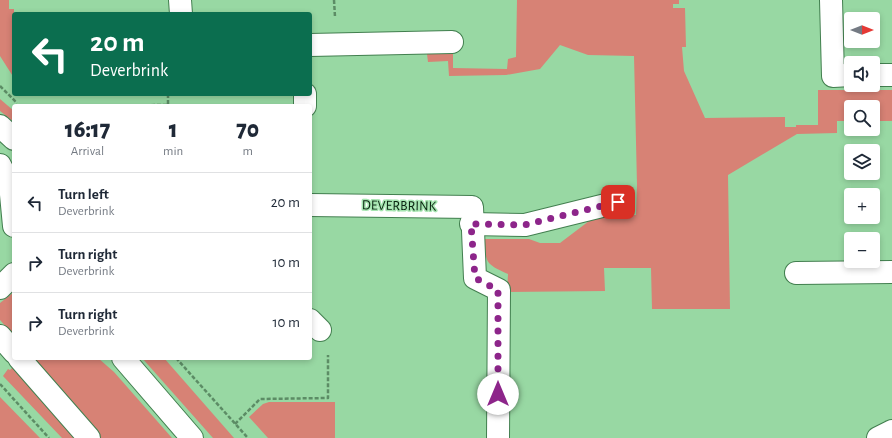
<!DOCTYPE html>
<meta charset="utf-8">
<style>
:root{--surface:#fff;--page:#f2f2f3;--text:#1f2937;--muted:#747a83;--line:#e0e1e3}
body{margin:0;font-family:"Alegreya Sans",sans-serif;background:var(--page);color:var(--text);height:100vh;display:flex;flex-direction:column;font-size:15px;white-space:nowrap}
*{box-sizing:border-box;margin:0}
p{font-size:13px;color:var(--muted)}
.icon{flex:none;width:22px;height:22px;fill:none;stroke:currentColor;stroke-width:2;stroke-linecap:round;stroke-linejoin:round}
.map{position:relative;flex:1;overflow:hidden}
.panel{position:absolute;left:12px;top:104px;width:300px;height:256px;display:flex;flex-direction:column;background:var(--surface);border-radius:4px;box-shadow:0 2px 6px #0003}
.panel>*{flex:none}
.top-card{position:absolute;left:12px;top:12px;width:300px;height:84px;border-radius:4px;box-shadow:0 2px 6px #0003;background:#0b6e4f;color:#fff;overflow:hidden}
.needle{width:26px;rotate:90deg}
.buttons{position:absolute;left:844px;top:12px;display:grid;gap:8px}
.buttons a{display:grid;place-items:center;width:36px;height:36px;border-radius:4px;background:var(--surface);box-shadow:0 2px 6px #0003;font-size:20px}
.pin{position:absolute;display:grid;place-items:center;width:34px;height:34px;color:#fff;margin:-17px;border-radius:8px;box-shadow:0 2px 6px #0006}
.me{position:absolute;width:44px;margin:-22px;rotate:0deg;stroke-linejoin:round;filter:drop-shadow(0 0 3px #0008)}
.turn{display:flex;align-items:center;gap:14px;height:84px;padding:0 12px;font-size:18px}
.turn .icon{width:52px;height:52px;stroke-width:2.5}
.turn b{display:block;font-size:28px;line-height:34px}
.eta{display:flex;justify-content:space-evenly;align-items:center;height:68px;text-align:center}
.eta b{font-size:24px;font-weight:800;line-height:28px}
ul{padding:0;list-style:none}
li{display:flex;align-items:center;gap:12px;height:60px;padding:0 12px;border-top:1px solid var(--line)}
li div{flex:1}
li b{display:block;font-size:15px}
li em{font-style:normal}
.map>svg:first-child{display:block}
.green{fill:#d78275}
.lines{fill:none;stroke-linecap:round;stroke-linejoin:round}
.minor-casing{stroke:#427f4f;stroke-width:24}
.path{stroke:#5c8c65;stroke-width:2.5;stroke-dasharray:4 2;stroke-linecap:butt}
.minor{stroke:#fff;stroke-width:22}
.route{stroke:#8d258a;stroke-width:7;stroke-dasharray:0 12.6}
.labels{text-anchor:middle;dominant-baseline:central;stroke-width:3;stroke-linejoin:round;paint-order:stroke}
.street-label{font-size:14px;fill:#0a2411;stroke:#a5e5b0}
</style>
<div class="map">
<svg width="892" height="438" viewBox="0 0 892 438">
<rect width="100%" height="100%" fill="#98d8a3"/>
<g class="green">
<polygon points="0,0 9,0 9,9 14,9 14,78 0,56"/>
<path d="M517,0H679V4H673V8H685L686,47H682L684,71L705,118L785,117V127H796V125H818V90H892V121H873V107H851V121H837V133L797,134L728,175L730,309H652L651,268H604L605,291L507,292L508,274C486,264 485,263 485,239H529L540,243H560L597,215H636L637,185L634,56L588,55L560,45L540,69L506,75L449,76L448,61L428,62L427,54H453V68L507,69L508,59L516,57Z"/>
<polygon points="0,99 14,111 14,122 0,111"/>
<polygon points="14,292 14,336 0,320 0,303"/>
<polygon points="33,358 98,358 114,372 172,438 99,438"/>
<polygon points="142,358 164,358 234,438 213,438"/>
<polygon points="13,367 78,438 62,438 3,376 8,369 10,370"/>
<polygon points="0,397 40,438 0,438"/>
<polygon points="269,402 335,402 335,438 268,438 249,417 263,404"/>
</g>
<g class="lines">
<g class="minor-casing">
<g id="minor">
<polyline points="180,0 181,14"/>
<polyline points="831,0 833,76 851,75"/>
<polyline points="310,45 452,42"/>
<polyline points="873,75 892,75"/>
<polyline points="305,106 305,94"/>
<polyline points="0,126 14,139"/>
<polyline points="0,165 10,184 14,226"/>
<polyline points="310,205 472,207 475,278 499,290 498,438"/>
<polyline points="471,224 525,225 618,202"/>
<polyline points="796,273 892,272"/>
<polyline points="0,288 14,274"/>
<polyline points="310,320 320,330"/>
<polyline points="0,336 14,352"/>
<polyline points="19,358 89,438"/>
<polyline points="123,358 192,438"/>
<polyline points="878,438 892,431"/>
</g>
</g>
<g class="path">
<polyline points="334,0 335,17"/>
<polyline points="0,86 17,103"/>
<polyline points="49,106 168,105 168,94"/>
<polyline points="176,358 248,438"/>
<polyline points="0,384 49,438"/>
<polyline points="235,424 260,399 328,398 328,355"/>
</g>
<use href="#minor" class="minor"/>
</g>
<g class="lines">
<polyline class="route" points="498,394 498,290 475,278 471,224 524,225 618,202"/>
</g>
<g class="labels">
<g class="street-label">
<text transform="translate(399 206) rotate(1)">DEVERBRINK</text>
</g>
</g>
</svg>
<div class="buttons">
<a><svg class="needle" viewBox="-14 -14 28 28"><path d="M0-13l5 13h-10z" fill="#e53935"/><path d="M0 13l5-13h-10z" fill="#747a83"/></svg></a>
<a><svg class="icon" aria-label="sound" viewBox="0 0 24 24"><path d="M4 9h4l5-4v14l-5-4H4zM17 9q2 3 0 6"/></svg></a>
<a><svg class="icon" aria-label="search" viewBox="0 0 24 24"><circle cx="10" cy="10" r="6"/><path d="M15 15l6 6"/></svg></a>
<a><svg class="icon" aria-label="layers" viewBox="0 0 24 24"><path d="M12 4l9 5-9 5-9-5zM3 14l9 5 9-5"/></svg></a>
<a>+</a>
<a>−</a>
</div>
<div class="pin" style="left:618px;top:202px;background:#d93025"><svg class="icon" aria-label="arrive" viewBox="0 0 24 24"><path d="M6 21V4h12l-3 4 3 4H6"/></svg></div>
<svg class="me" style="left:498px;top:394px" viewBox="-20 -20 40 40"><circle r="19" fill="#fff"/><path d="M0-13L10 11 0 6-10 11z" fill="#8d258a"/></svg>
<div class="top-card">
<div class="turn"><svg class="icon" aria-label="left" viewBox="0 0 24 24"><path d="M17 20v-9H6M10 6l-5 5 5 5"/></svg><div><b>20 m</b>Deverbrink</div></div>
</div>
<section class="panel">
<div class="eta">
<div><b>16:17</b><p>Arrival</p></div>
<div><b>1</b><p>min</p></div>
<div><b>70</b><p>m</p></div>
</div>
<ul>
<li><svg class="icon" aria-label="left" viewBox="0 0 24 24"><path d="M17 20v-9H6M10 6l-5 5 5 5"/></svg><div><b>Turn left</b><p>Deverbrink</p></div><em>20 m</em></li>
<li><svg class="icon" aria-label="right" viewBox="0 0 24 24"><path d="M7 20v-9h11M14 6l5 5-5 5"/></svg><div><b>Turn right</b><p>Deverbrink</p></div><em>10 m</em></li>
<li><svg class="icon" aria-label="right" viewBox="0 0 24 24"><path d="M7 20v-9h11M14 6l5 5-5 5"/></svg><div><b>Turn right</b><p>Deverbrink</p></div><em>10 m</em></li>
</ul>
</section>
</div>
